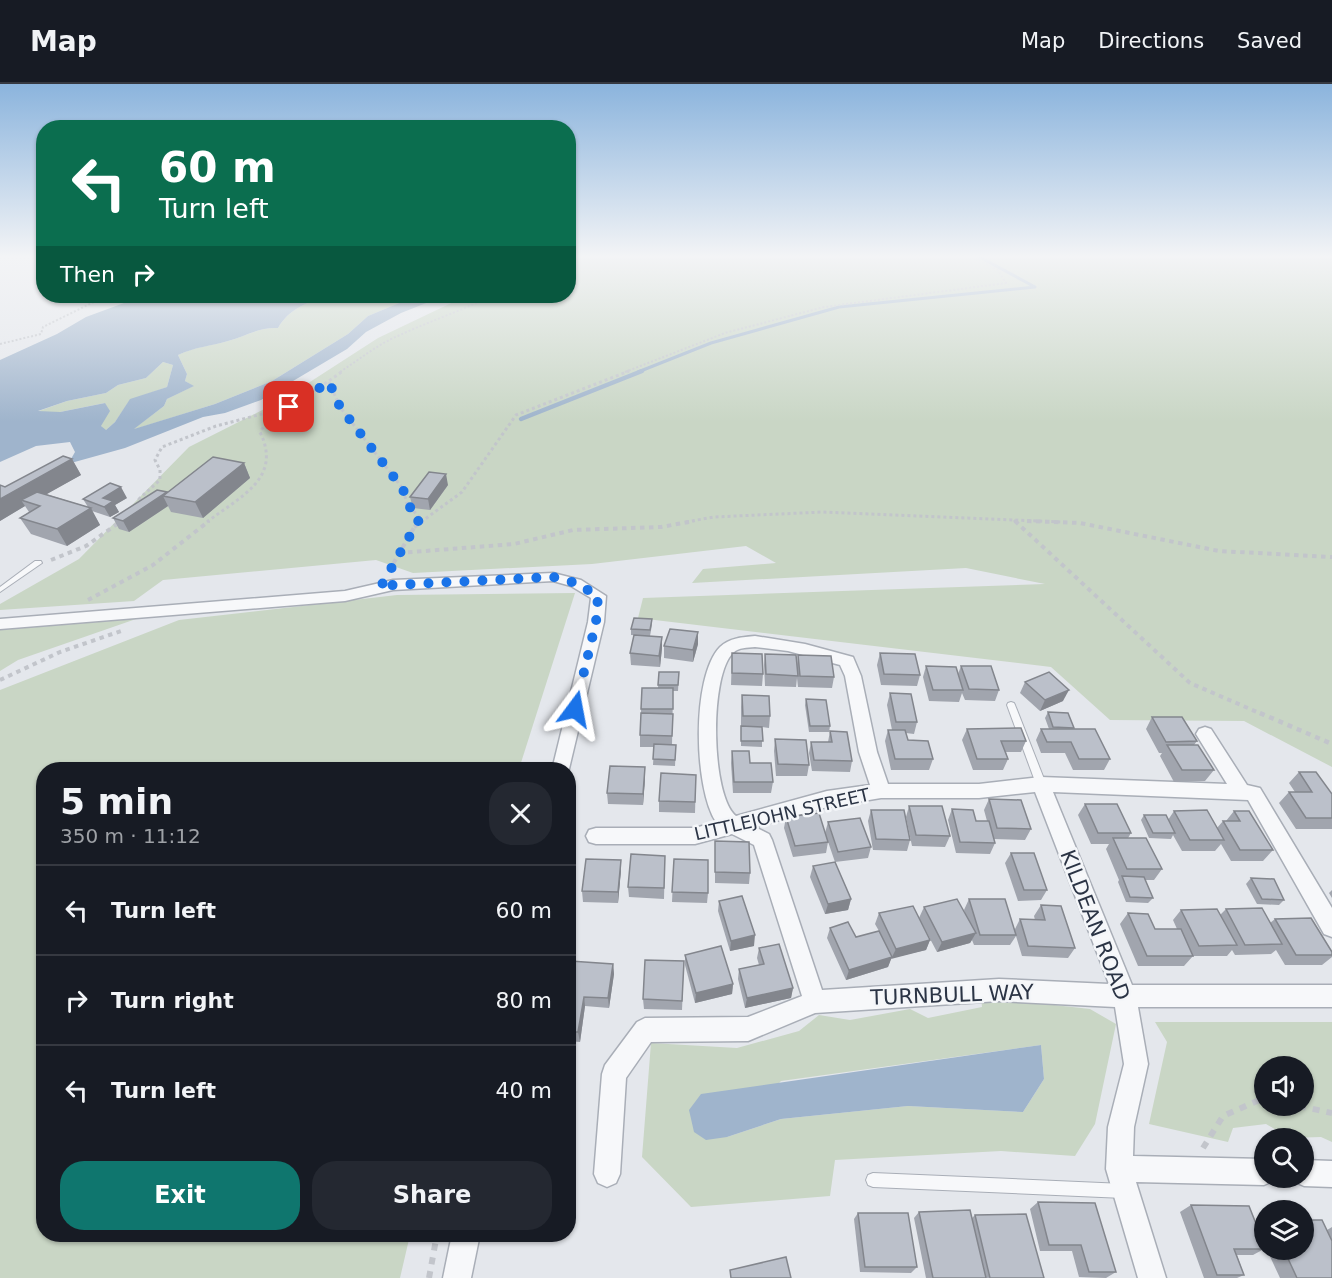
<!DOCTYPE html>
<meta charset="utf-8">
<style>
:root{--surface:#171b24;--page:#242831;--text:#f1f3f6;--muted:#9ea1a6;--line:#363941;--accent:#0f766e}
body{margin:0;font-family:"DejaVu Sans",sans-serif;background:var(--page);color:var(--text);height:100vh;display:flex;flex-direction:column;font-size:22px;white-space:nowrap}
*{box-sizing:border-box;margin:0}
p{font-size:20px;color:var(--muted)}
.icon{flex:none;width:33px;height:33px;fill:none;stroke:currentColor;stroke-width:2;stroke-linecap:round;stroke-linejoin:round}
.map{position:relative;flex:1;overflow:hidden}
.sheet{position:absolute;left:36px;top:678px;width:540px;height:480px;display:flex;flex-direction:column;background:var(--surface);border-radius:24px;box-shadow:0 2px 4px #0004}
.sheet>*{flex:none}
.guide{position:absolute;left:36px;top:36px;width:540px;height:183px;border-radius:24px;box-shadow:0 2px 4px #0004;background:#0b6e4f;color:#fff;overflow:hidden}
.fabs{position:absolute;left:1254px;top:972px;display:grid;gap:12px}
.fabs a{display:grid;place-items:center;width:60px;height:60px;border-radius:50%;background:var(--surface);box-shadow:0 2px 4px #0004;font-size:30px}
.pin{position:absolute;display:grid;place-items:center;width:51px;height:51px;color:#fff;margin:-26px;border-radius:12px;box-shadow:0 3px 9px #0006}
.me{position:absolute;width:66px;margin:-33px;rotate:13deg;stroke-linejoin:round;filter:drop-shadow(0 0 4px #0008)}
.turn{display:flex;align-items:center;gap:21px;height:126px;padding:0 24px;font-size:27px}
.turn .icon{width:78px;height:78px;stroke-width:2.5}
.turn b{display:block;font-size:42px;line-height:51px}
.then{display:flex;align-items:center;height:57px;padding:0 24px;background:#0003;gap:12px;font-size:22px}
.round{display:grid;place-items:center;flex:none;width:63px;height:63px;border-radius:24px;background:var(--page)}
.headline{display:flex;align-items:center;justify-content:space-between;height:102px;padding:0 24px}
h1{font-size:36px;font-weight:600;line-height:45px}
.action{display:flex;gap:12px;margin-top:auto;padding:12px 24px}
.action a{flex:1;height:69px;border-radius:24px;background:var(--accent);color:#fff;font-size:24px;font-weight:600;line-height:69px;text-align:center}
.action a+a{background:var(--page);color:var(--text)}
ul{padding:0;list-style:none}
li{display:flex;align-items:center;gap:18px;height:90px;padding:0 24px;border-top:2px solid var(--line)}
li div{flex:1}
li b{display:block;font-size:22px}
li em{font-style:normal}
header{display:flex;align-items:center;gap:36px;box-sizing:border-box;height:84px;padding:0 30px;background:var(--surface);border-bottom:2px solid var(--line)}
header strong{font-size:28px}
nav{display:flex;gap:33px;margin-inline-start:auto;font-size:21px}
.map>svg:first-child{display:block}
.green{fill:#c9d6c5;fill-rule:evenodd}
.water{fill:#9fb4cc;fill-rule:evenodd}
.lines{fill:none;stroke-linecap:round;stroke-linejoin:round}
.stream-far1{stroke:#9fb4cc;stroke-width:3}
.stream{stroke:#9fb4cc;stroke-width:4.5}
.lane-casing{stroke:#a9aeb7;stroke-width:2}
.street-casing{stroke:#a9aeb7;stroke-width:3}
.path-far4{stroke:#c2c5cb;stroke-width:2;stroke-dasharray:2 2;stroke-linecap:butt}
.path-far3{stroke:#c2c5cb;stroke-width:3;stroke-dasharray:3 3;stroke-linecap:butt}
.path-far2{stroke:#c2c5cb;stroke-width:4;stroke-dasharray:4.5 4.5;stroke-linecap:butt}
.path-far1{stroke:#c2c5cb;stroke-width:4.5;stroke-dasharray:5 5;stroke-linecap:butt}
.path{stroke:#c2c5cb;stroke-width:6;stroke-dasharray:7 7;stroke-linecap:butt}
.lane{fill:#f7f8fa;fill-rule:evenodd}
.street{fill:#f7f8fa;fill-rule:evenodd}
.wall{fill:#a1a5ae}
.shaded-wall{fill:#83868d}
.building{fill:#bbc0ca;stroke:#83868d;stroke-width:1.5}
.route{stroke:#1a73e8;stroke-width:10;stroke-dasharray:0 18}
.labels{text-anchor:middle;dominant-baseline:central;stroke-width:5;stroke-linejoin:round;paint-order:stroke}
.street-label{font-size:18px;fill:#2b3445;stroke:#f4f6f9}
.near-street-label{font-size:21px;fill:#2b3445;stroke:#f4f6f9}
</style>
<header>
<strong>Map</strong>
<nav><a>Map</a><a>Directions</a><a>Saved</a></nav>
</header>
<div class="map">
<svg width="1332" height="1194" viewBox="0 0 1332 1194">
<rect width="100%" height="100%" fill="#e4e7ec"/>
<g class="green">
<polygon points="569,171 1332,171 1332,683 1244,637 1110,636 1051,583 638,534 643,514 1045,500 966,484 692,499 703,485 776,479 746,462 592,480 413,489 376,476 163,496 134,517 0,526 0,520 79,475 189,363 282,316 378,254 466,212 568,212"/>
<path d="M324,212H416L368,232L348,250L272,297L215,320L132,346L164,322L167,315L193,302L185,297L187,290L178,271C194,263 210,262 228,257C246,252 259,243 278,244C289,225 305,220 324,212Z"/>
<polygon points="163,278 173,281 167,303 130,316 115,338 105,347 101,342 105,319 60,328 36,328 67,317 106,309 118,301 146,294"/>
<polygon points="575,509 519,685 44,686 44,1150 410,1151 400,1194 0,1194 0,606 179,536 397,511"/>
<polygon points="136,535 18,576 0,587 0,546"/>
<path d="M981,913L1090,925L1116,940L1095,1040L1075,1072L1001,1067L835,1076L830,1112L691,1123L642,1073L651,959L737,964L799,947L819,931L850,936L910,925L928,934L982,923ZM1041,961L1044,995L1023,1028L908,1022L781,1035L727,1053L781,997Z"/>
<path d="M1155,938H1332V1058L1321,1053L1290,1054L1266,1040L1233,1044L1228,1058L1149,1040L1167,958ZM1264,982H1304V1022H1264Z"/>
</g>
<g class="water">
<path d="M143,212H324C305,220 289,225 278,244C259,243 246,252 228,257C211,262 195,263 178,271L187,290L185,297L194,302L167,315L164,322L134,345L215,320L272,297L348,250L368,232L416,212H444L401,229L366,248L347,265L261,316L225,329L203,333L125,364L71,379V375L75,368L70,358L36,362L0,378V276L57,250L86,233ZM163,278L173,281L167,303L130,315L115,338L106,346L101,342L110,327L105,319L60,328L38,327L67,317L106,309L118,301L146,294Z"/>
<polygon points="1041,961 1044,995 1023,1028 908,1022 781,1035 727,1053 706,1056 694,1048 689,1026 701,1010"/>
</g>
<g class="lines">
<polyline class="stream-far1" points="638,288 711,259 839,223 1035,203 976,171"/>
<polyline class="stream" points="521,335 642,287"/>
<g class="lane-casing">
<g id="lane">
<polygon points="35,477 41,477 42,479 0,508 0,503"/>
<polygon points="1011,618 1014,619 1015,621 1046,700 1044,703 1041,704 1038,703 1036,700 1007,621 1008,619"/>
<polygon points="873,1089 1124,1100 1129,1102 1131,1107 1129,1112 1124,1114 873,1103 868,1101 866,1096 868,1091"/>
</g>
</g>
<g class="street-casing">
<g id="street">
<polygon points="553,489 581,496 606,512 604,538 568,689 568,686 552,686 588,538 591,514 571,502 553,497 393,506 345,517 0,545 0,535 345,507 393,496"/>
<path d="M755,552L805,560L853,573L861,592L877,668L888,700H979L1041,693L1227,700L1196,650L1199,645L1205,643L1211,645L1247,701L1260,704L1332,824V853L1324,850L1248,716L1053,708L1132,901H1332V923H1138L1148,980L1134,1043L1133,1072L1264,1075V1094H1275L1273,1097L1264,1101L1136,1098L1166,1194H1138L1106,1085L1108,1043L1124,980L1115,923L999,917L815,929L748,957L651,958L626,994L620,1090L616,1099L607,1103L598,1099L594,1090L602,990L605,981L637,938L645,934L748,933L802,912L754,761L732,750L695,760H596L589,758L586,752L589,746L596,744H695L716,738C694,705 691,593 720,563C729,554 743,553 755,552ZM755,563L788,567L840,581L845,592L859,668L870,701L827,707L736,732C711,712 709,592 733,569C739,563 747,564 755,563ZM1035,708L1109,900L999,895L822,906L772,756L769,750L755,743L827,723L881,714H979Z"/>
<polygon points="1304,1076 1332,1077 1332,1103 1304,1102 1295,1098 1293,1094 1304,1094"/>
<polygon points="452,1150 480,1150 471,1194 443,1194"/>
</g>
</g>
<g class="path-far4">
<polyline points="568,173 574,171"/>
<polyline points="0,260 41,250 43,243 106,212"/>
<path d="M340,288C360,275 378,260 400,251C430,237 461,227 491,212"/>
<polyline points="625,288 725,249 824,223 1006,199 998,186 968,171"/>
</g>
<g class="path-far3">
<polyline points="329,298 340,323 403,405 407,420 420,434"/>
<polyline points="142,421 139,415 160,396 160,386 155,376 162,363 216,342 285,324"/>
<polyline points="1014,436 1016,438"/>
<path d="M207,438C239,413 283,395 260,348L264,342L343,287"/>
<polyline points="421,438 462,408 516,331 629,287"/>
<polyline points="686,438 714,433 823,428 1062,438"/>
</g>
<g class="path-far2">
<polyline points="1015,437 1190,599 1264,631"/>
<polyline points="1027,437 1080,439 1219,467 1332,473"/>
<polyline points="414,443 423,437"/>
<polyline points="399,469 514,460 573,446 661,443 694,437"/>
<polyline points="51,476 86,462 120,438"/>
<polyline points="389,487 415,442"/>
<polyline points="88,516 153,481 209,437"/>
<polyline points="0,596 60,568 121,547"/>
</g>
<polyline class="path-far1" points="1260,629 1332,660"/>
<g class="path">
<polyline points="1299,1022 1332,1029"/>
<polyline points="1203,1064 1223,1032 1264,1014"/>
<polyline points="429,1194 437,1150"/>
</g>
<use href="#lane" class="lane"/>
<use href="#street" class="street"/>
</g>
<g class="wall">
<polygon points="72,375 81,391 46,410 88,423 83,415 127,414 115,421 119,428 110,433 92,427 100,441 67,462 31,450 20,434 29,428 25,422 0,437 0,401 5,403"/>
<polygon points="244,379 250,394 203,434 171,428 168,422 129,448 119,445 113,434 167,408 167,409"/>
<polygon points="448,401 430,426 413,424 410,413"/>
<polygon points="652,535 652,541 650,552 631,551 631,545"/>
<polygon points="698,560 693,578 664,574 664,562"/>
<polygon points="662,564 660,583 631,581 630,569"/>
<polygon points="732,569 763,590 762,602 731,601"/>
<polygon points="880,569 920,591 917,602 881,601 877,581"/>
<polygon points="765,570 797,580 798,571 834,593 832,604 798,603 797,594 796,603 765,602 764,581"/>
<polygon points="926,582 958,590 961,582 999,606 995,617 965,616 962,609 959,618 929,617 923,593"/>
<polygon points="659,588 679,588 678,607 673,607 672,661 676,661 675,682 653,681 654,663 640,663 640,651 642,604 658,604"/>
<polygon points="1025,598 1063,617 1040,627 1020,609"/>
<polygon points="890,609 917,638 914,650 906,649 908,656 933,675 929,686 891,686 885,657 888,646 892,646 887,621"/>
<polygon points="742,611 770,632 769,644 762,643 762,663 741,662 741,623"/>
<polygon points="806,615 830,642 829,648 809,648 805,621"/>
<polygon points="1048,628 1074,644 1073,645 1110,675 1104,686 1073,686 1065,669 1041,669 1036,656 1041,645 1049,645 1045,634"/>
<polygon points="1152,633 1197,657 1194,661 1214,686 1205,697 1174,698 1160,672 1162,669 1159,669 1146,645"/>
<polygon points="967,645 1026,657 1021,668 1006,668 1008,675 1003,686 973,686 962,656"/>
<polygon points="830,647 852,677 850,688 812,687 809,669 811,658 828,658"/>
<polygon points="775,655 809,681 807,692 776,692 774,667"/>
<polygon points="732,667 750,679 773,698 771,709 733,709 731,679"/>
<polygon points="645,683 645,694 643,721 608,720 607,709"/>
<polygon points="1299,688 1332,710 1332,745 1296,745 1279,719 1289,708 1295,708 1289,699"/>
<polygon points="696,691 695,729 659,728 659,717"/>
<polygon points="989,715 1031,745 1025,756 994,755 995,759 990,770 956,769 948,736 952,725 976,737 987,737 984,726"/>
<polygon points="1085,720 1131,749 1128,754 1162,785 1154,796 1145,796 1153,814 1148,819 1126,818 1118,798 1119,796 1106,765 1109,760 1091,760 1078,731"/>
<polygon points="909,722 950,752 945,763 912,762 906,733"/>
<polygon points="871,726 910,756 907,767 873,766 868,737"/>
<polygon points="1174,727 1217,744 1223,737 1226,737 1234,727 1273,766 1263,777 1231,777 1221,760 1215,767 1182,767 1173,751 1171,755 1149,754 1141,736 1144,731 1168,736"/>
<polygon points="786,733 828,758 826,769 793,773 784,744"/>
<polygon points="828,738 871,763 868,774 835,778 825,749"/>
<polygon points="715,757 750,789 749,800 715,799"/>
<polygon points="1011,769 1047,806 1041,816 1018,817 1005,779"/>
<polygon points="665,772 664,815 629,813 628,803"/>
<polygon points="674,775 708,809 707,819 672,818"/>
<polygon points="813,782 851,815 848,826 825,830 810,793"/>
<polygon points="621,786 618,819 583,818 582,807"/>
<polygon points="1251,794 1284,816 1279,821 1257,820 1246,800"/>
<polygon points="1332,806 1332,814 1329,809"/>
<polygon points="969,815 1015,845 1020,835 1035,836 1034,832 1041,821 1075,864 1068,874 1022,872 1016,852 1010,861 974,861 972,856 970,859 937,868 919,834 924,823 965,829 964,826"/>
<polygon points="719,817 754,862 730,867 718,827"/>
<polygon points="1226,825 1270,839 1275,835 1332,868 1332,873 1322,881 1285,881 1276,866 1271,870 1235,871 1232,866 1227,872 1193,872 1184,882 1138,882 1120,840 1128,829 1155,845 1177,845 1173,836 1181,826 1220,831"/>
<polygon points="879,829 930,856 926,866 891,874 888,883 846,896 827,854 830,844 856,853 879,847 875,840"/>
<polygon points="759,864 793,904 791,914 745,924 738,895 739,885 759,881 757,874"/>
<polygon points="685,871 733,900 732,910 695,919 685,881"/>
<polygon points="684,877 682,926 644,925 643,915"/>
<polygon points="613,880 614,890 609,924 585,922 580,958 568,957 568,884"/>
<polygon points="1038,1118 1116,1188 1106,1194 1079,1193 1072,1167 1040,1167 1030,1125"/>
<polygon points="1191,1121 1258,1143 1264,1140 1264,1165 1253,1171 1237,1171 1244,1191 1237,1194 1204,1194 1180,1128"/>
<polygon points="919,1128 972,1134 975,1131 1044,1194 926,1194 914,1134"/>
<polygon points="858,1129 917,1183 911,1189 860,1188 854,1135"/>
<polygon points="1332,1143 1332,1194 1280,1194 1267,1166 1304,1166 1327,1146"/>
</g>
<g class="shaded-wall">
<polygon points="72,375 81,391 31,419 21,416 25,422 0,437 0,415"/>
<polygon points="244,379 250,394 203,434 195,418"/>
<polygon points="446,390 448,401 430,426 428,415"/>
<polygon points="121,403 127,414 115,421 119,428 110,433 104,423 103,414"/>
<polygon points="167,408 169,413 163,412 168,422 129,448 123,437"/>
<polygon points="91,424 100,441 67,462 57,445"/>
<polygon points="698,548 698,560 693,578 693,566"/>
<polygon points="662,553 662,564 660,583 659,572"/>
<polygon points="1069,606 1063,617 1040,627 1045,616"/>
<polygon points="645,683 645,694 643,721 643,710"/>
<polygon points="621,776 621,786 618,819 618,808"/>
<polygon points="851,815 848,826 825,830 828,820"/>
<polygon points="976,849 970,859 937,868 942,858"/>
<polygon points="755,851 754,862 730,867 731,857"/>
<polygon points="930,856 926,866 891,875 896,865"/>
<polygon points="892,873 888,883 846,896 849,886"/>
<polygon points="613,880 614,890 609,924 608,914"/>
<polygon points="733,900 732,910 695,919 696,909"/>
<polygon points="793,904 791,914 745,924 747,914"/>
<polygon points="584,913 585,922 580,958 578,948"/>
</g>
<g class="building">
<polygon points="63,372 72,375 0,415 0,401 5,403"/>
<polygon points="213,373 244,379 195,418 163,412"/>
<polygon points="429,388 446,390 428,415 410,413"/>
<polygon points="110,399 121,403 103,414 113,417 104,423 83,415"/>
<polygon points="157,406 167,408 123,437 113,434"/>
<polygon points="37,408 91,424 57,445 20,434 40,422 21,416"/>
<polygon points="634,534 652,535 650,546 631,545"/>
<polygon points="670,545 698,548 693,566 664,562"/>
<polygon points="634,551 662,553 659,572 630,569"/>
<polygon points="732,569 762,570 763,590 732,589"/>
<polygon points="880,569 915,570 920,591 884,590"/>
<polygon points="765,570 796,571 798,592 766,590"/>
<polygon points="798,571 831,572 834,593 800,592"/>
<polygon points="926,582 956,583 963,606 933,606"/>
<polygon points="961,582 991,582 999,606 969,605"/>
<polygon points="659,588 679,588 678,601 658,601"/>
<polygon points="1049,588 1069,606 1045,616 1025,598"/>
<polygon points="642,604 673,604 673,625 641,625"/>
<polygon points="890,609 911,610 917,638 896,638"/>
<polygon points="742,611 769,612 770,632 743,632"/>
<polygon points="806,615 826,616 830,642 810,642"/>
<polygon points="1048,628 1068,629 1074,644 1053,643"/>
<polygon points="641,629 673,630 672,652 640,651"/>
<polygon points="1152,633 1182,633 1197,657 1166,658"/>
<polygon points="741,642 762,643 763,657 741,657"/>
<polygon points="1021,644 1026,657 1001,657 1008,675 977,675 967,645"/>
<polygon points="1041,645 1095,645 1110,675 1079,675 1071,658 1047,658"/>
<polygon points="888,646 905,646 908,656 928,657 933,675 895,675"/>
<polygon points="830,647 847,648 852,677 814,676 811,658 832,658"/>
<polygon points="775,655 806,656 809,681 778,680"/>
<polygon points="654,660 676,661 675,676 653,675"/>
<polygon points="1167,661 1198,661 1214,686 1182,686"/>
<polygon points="732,667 749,667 750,679 771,679 773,698 734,698"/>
<polygon points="610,682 645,683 643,710 607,709"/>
<polygon points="1299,688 1316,688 1332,710 1332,734 1306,734 1289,708 1312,708"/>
<polygon points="661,689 696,691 695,718 659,717"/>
<polygon points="989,715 1021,716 1031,745 997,744"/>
<polygon points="1085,720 1117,720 1131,749 1098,749"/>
<polygon points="909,722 942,722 950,752 916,751"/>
<polygon points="952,725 973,726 976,737 989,737 995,759 960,758"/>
<polygon points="871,726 904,726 910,756 876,755"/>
<polygon points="1207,726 1224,756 1190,756 1174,727"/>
<polygon points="1234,727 1249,727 1273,766 1240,766 1223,737 1240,737"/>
<polygon points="819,729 828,758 795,762 786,733"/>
<polygon points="1144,731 1166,731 1175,749 1153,749"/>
<polygon points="860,734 871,763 838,768 828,738"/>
<polygon points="1113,754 1146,754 1162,785 1127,785"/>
<polygon points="715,757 749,758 750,789 715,788"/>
<polygon points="1011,769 1034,769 1047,806 1024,806"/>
<polygon points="631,770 665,772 664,804 628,803"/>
<polygon points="586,775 621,776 618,808 582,807"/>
<polygon points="674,775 708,776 708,809 672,808"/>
<polygon points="835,778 851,815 828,820 813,782"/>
<polygon points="1122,792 1144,793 1153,814 1130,813"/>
<polygon points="1251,794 1274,795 1284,816 1262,815"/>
<polygon points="742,812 755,851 731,857 719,817"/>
<polygon points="957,815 976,849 942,858 924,823"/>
<polygon points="969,815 1005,815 1016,851 980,851"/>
<polygon points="1041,821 1061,822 1075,864 1028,862 1020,835 1045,836"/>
<polygon points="913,822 930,856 896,865 879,829"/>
<polygon points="1262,824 1282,860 1245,861 1226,825"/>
<polygon points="1217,825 1237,861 1199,862 1181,826"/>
<polygon points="1128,829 1148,830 1155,845 1181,845 1193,872 1147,872"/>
<polygon points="1311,834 1332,868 1332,871 1296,871 1275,835"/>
<polygon points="848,838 856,853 879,847 892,873 849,886 830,844"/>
<polygon points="779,860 793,904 747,914 739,885 764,880 759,864"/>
<polygon points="721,862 733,900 696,909 685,871"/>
<polygon points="645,876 684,877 682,917 643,915"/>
<polygon points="570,877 613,880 608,914 584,913 578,948 568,948 568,884"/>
<polygon points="1038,1118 1095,1119 1116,1188 1089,1188 1081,1161 1049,1161"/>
<polygon points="1191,1121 1249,1122 1264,1160 1264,1165 1234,1165 1244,1191 1217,1191"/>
<polygon points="970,1126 986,1194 933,1194 919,1128"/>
<polygon points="858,1129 908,1129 917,1183 865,1183"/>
<polygon points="1026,1130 1044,1194 990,1194 975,1131"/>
<polygon points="1304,1136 1322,1136 1332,1157 1332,1194 1297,1194 1284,1166 1304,1166"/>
<polygon points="786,1173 791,1194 731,1194 730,1186"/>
</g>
<linearGradient id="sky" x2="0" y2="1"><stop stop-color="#8bb4dd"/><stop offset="0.51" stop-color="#f3f4f6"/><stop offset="1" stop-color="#f3f4f6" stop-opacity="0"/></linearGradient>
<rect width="1332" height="338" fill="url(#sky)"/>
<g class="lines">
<polyline class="route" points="289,323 329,298 340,323 403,405 407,420 420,434 380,504 393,501 553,493 576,499 598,512 596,538 575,625"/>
</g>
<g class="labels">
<g class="street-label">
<text transform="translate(782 730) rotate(-13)">LITTLEJOHN STREET</text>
</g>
<g class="near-street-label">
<text transform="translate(1095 841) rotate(69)">KILDEAN ROAD</text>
<text transform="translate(952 911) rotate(-2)">TURNBULL WAY</text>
</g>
</g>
</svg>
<div class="fabs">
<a><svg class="icon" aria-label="sound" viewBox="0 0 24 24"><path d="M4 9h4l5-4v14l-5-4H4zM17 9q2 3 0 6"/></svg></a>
<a><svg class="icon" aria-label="search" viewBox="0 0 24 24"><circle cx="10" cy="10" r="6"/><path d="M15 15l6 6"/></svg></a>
<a><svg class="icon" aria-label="layers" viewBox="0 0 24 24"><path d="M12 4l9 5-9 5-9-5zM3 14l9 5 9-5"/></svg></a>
</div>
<div class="pin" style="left:289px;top:323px;background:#d93025"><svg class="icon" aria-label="arrive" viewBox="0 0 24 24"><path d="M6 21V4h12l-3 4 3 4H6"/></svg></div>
<svg class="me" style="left:575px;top:625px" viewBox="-20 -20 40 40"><path d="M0-17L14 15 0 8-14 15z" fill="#1a73e8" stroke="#fff" stroke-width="4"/></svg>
<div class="guide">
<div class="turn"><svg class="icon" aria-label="left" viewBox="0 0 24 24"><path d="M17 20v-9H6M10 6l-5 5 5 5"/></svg><div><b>60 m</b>Turn left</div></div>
<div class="then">Then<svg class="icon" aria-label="right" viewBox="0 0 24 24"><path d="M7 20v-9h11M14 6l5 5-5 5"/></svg></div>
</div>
<section class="sheet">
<div class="headline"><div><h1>5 min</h1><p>350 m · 11:12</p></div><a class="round"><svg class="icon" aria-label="close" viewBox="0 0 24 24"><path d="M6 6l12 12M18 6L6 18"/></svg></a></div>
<ul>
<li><svg class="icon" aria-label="left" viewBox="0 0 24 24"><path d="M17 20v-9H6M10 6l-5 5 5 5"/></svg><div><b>Turn left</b></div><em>60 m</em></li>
<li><svg class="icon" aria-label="right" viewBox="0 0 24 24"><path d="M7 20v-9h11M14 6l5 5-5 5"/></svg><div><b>Turn right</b></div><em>80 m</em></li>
<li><svg class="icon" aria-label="left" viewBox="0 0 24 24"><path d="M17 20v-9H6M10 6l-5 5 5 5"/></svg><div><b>Turn left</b></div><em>40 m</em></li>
</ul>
<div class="action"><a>Exit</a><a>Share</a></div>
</section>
</div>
